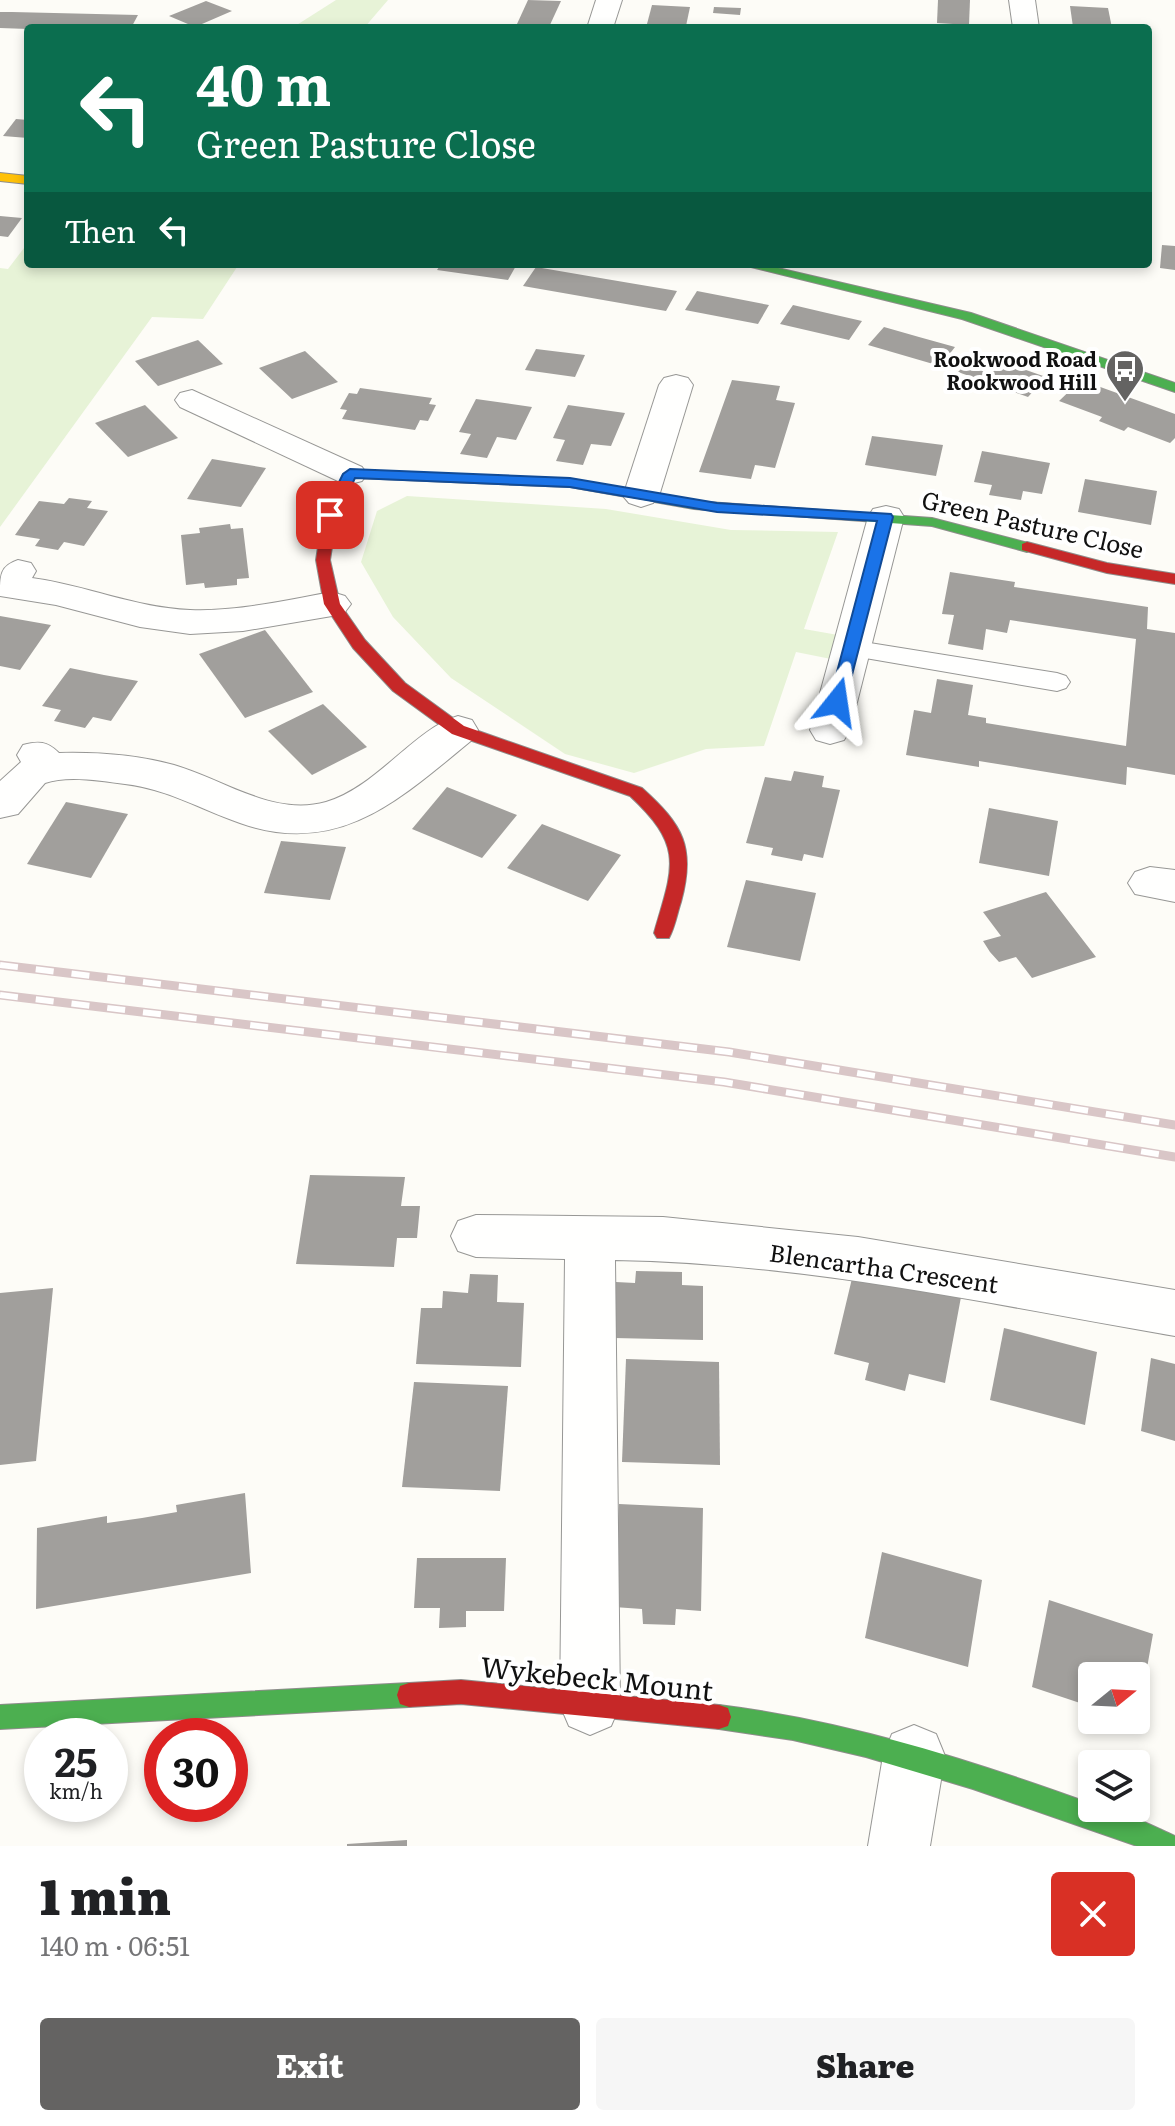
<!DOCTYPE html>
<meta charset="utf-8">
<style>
:root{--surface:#fff;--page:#f6f6f6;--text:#202124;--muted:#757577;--accent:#646362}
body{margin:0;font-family:Literata,serif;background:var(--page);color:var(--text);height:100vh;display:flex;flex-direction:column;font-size:30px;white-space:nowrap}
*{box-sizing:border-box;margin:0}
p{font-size:26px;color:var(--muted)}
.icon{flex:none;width:44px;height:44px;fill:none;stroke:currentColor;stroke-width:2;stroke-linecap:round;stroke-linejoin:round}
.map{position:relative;height:1846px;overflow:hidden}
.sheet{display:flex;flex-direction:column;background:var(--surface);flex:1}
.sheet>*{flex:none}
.banner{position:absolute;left:24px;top:24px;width:1128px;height:244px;border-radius:8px;box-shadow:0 4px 12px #0003;background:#0b6e4f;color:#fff;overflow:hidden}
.needle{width:52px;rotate:72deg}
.buttons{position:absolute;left:1078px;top:1662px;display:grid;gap:16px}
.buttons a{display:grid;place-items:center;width:72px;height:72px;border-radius:8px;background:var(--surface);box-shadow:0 4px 12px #0003;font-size:40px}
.speed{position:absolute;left:24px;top:1718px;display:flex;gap:16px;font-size:40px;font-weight:700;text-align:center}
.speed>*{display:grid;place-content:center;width:104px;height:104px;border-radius:50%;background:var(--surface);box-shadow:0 4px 12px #0003;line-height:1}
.speed small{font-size:20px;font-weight:400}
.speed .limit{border:12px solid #d22;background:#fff;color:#111}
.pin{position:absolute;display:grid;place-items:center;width:68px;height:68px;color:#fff;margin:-34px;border-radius:16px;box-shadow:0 4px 12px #0006}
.me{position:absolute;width:88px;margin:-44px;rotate:15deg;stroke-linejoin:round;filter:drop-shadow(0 0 6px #0008)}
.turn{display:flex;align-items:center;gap:28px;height:168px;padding:0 40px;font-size:36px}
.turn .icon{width:104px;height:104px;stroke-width:2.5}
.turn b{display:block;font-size:56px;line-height:68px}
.then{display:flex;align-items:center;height:76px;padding:0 40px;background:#0003;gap:16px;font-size:30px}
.round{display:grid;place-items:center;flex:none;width:84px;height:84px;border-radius:8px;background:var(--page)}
.head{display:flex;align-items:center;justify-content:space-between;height:136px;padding:0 40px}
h1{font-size:48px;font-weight:800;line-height:60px}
.button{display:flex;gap:16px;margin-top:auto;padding:16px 40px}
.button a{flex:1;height:92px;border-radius:8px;background:var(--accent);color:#fff;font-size:32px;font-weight:800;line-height:92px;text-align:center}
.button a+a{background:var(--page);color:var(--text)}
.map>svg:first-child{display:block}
.green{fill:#e7f3d7}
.building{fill:#a19f9c}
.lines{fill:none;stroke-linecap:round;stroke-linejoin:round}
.lane-casing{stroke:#979795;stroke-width:2}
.street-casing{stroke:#979795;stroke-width:2}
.fast-casing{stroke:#8e8d8b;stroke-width:2}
.slow-casing{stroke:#8e8d8b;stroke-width:2}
.jam-casing{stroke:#8e8d8b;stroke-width:2}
.lane{fill:#fffffe;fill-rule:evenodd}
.street{fill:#fffffe;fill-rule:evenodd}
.fast{fill:#4caf50;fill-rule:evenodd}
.slow{fill:#ffc107;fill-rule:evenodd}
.jam{fill:#c62828;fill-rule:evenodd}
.rail-casing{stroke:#d9c6c7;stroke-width:9}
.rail{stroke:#fff;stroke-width:6;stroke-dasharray:18;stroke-linecap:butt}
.route{fill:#1a73e8;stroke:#114b97;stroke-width:2}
.labels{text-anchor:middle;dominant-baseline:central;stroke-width:8;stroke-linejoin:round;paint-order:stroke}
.far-poi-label{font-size:20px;font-weight:bold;fill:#111;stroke:#fff;text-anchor:end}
.street-label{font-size:24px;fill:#111;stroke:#fff}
.near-street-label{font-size:28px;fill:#111;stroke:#fff}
</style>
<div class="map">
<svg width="1175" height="1846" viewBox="0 0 1175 1846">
<rect width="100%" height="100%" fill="#fdfcf7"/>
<g class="green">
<polygon points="336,0 388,0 364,28 292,28"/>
<polygon points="24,248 28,248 28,264 239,264 203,319 152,317 0,527 0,268 8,269"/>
<polygon points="407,496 606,509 731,530 838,532 804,629 838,635 831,659 796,652 764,746 706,749 634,773 565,754 451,678 393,617 361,562 377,511"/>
</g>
<g class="building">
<polygon points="528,0 561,1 549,27 517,24"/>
<polygon points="938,0 970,0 969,25 937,23"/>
<polygon points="206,1 232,11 195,27 169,16"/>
<polygon points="652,5 690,7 686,26 647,24"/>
<polygon points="1070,6 1108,8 1112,28 1073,27"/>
<polygon points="714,7 741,8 740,15 713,13"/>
<polygon points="0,12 12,12 138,15 131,28 28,29 0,28"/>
<polygon points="16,119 28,120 28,138 3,136"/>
<polygon points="0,216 22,218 8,237 0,236"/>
<polygon points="1162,245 1175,246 1175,270 1160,268"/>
<polygon points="441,264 517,264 508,280 437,270"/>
<polygon points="536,267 606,279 677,291 666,311 523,286"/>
<polygon points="697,291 769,305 758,324 685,310"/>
<polygon points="793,305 827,313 862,321 849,340 780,324"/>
<polygon points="884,327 919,337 955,347 940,366 868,345"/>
<polygon points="198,340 223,364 158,386 135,361"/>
<polygon points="536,349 585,355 575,377 525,370"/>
<polygon points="305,351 338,382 292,399 259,368"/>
<polygon points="977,353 1012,365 1046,377 1028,397 958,372"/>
<polygon points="732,380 780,386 776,400 795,403 775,468 755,465 751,479 699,472"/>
<polygon points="1081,380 1175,414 1175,438 1170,443 1128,427 1124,431 1099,421 1102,417 1059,401"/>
<polygon points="360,388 432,398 429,404 436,405 428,421 420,420 415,430 342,419 347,410 340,409 349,393 357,394"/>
<polygon points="476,399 532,407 516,440 497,437 487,458 460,454 471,434 459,432"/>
<polygon points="145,405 178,438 128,457 95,423"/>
<polygon points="568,405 625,413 611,446 591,444 583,465 556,461 565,440 553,438"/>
<polygon points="872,436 943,445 936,476 865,465"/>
<polygon points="982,451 1050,463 1042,494 1023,491 1021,500 989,495 992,485 974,482"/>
<polygon points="212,459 266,468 241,507 187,499"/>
<polygon points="1085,479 1157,491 1151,525 1078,512"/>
<polygon points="69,498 92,501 87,508 108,511 84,546 64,542 58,550 35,546 40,539 15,535 39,501 64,504"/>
<polygon points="230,524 231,529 243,528 249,578 237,579 237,585 205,588 204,583 186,585 181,535 200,533 199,528"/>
<polygon points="950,572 1015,582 1014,587 1148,607 1147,629 1175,633 1175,775 1127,767 1126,785 979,761 979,767 906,755 914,710 931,713 937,679 973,685 968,715 986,718 986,723 1126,746 1136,639 1010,620 1007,633 986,629 983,650 948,644 954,615 942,614"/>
<polygon points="0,616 51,625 20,670 0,666"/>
<polygon points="265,630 313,692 245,718 199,654"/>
<polygon points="70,668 104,675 138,681 111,721 93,717 85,728 54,721 61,710 42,706"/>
<polygon points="323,704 367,747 312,775 268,731"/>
<polygon points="794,771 824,776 822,787 840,790 823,858 804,854 802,861 771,855 773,848 746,843 765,777 791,781"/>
<polygon points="447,787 517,815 482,858 412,829"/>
<polygon points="66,802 128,814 91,878 27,864"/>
<polygon points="989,808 1058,821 1049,876 979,863"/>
<polygon points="542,824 621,855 588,901 507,868"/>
<polygon points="281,841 346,847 330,900 264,893"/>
<polygon points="746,880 816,893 800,961 727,947"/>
<polygon points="1046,892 1096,957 1032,978 1016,957 999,962 990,952 983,941 1001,936 983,912"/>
<polygon points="310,1175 405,1177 401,1206 420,1206 417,1238 397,1238 394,1267 296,1264"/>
<polygon points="854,1270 961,1297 945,1383 909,1374 905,1391 865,1380 869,1363 834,1354"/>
<polygon points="636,1271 682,1272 682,1285 703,1286 703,1340 614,1338 616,1282 635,1283"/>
<polygon points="470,1274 498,1275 497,1302 524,1303 521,1367 416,1364 421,1308 442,1308 443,1291 468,1293"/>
<polygon points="53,1288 36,1461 0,1465 0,1293"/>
<polygon points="1004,1328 1097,1352 1085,1425 990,1400"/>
<polygon points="1151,1358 1175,1364 1175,1441 1141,1431"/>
<polygon points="626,1359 719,1362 720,1465 622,1462"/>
<polygon points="414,1382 508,1386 500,1491 402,1487"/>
<polygon points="245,1493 251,1573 36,1609 37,1528 107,1516 107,1523 142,1518 177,1512 176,1505"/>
<polygon points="619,1504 703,1508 701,1611 676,1609 675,1625 643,1624 642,1609 614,1607"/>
<polygon points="882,1552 982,1580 968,1667 865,1638"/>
<polygon points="417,1558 506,1558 504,1611 466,1611 466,1627 439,1628 440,1608 414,1608"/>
<polygon points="1049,1600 1153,1634 1138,1719 1136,1676 1092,1676 1092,1707 1032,1687"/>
<polygon points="407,1840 407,1846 347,1846 347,1844"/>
</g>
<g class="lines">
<g class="lane-casing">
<polygon id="lane" points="851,640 1057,673 1066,676 1070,682 1066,688 1057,691 842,654 838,648 842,642"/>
</g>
<g class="street-casing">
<g id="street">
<polygon points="596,0 622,0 613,28 587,28"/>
<polygon points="1009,0 1035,0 1039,28 1013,28"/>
<polygon points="676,375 688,378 693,385 659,496 653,503 641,507 629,503 623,496 659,385 664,378"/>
<polygon points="192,390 362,467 367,474 362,481 350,484 338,481 180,407 175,400 180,393"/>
<polygon points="886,506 899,509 904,517 850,730 844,740 830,744 816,740 810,730 868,517 873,509"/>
<path d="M18,560L31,563L36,571L32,578C85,585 136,608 190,610C237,612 286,600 332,592L345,596L351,604L345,612L332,616L243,631L190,634L140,627L56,605L0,596C0,575 0,566 18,560Z"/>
<path d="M458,716L472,720L478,730L472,740C400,799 339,858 240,823C200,809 167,789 125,784C101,781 68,775 45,783L18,814L0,818V781L21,762L17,755L23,745C38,741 47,741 59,753C98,752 137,755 174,765C223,779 273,817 326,802C377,787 414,729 458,716Z"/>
<polygon points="1150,867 1175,870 1175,902 1135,894 1128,883 1135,872"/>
<path d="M476,1215L663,1217L858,1237L1175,1290V1336C990,1304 804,1263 615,1260L620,1705L611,1726L590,1735L569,1726L560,1705L565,1259L476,1257L458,1251L451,1236L458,1221Z"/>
<polygon points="914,1725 936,1734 945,1756 930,1846 868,1846 883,1756 892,1734"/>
</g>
</g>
<g class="fast-casing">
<g id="fast">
<polygon points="739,264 761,264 971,313 1175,383 1175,392 962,319"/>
<polygon points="362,471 570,479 694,501 932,518 1032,544 1034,547 1027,552 932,526 694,509 570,487 357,478 355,475"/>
<polygon points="409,1683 418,1686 421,1695 418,1704 409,1707 0,1729 0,1705"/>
<path d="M719,1705C848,1721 970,1760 1092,1804V1808C1120,1808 1150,1825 1175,1836V1846H1137L973,1789L866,1757L793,1740L719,1729L710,1726L707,1717L710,1708Z"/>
</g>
</g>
<g class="slow-casing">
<polygon id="slow" points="0,173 28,176 28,184 0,181"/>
</g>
<g class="jam-casing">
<g id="jam">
<path d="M350,470L367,472L369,475L367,478L355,479L337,515L330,560L340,604L365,640L405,683L464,726L642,788C683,825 696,847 681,902C677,914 675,927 669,938H657L654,933C673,867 685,847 630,796L452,734L393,691L353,648L324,604L316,560L323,515L343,474Z"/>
<polygon points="1027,542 1107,563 1175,574 1175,584 1107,573 1022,550 1022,544"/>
<polygon points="461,1680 719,1705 728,1708 731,1717 728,1726 719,1729 461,1704 409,1707 400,1704 397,1695 400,1686 409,1683"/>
</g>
</g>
<use href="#lane" class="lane"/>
<use href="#street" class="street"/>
<use href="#fast" class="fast"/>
<use href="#slow" class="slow"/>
<use href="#jam" class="jam"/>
<g class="rail-casing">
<g id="rail">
<polyline points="0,965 729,1052 1175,1125"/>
<polyline points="0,995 724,1082 1175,1157"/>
</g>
</g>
<use href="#rail" class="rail"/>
</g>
<polygon class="route" points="350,469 570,478 717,503 891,514 893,517 845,702 837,708 829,702 877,521 717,512 570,487 355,478 335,519 325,519 323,515 343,474"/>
<defs>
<g id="bus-pin" transform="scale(2)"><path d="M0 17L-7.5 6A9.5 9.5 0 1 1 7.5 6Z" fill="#646362" stroke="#fff"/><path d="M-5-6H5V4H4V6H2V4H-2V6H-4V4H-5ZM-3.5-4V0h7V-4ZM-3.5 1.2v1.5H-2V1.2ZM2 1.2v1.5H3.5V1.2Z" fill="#fff"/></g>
</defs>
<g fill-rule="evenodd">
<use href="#bus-pin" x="1125" y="369"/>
</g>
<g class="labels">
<g class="far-poi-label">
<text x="1097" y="358">Rookwood Road<tspan x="1097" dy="23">Rookwood Hill</tspan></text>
</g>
<g class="street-label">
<text transform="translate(1033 523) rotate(13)">Green Pasture Close</text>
<text transform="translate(884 1267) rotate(8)">Blencartha Crescent</text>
</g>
<g class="near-street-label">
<text transform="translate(597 1677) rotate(6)">Wykebeck Mount</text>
</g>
</g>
</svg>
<div class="buttons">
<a><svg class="needle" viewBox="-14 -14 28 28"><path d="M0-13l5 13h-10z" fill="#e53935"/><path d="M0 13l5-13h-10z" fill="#757577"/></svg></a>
<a><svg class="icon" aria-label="layers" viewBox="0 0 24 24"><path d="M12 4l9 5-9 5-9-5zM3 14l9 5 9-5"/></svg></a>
</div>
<div class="speed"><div>25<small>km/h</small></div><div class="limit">30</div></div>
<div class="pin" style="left:330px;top:515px;background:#d93025"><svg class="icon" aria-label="arrive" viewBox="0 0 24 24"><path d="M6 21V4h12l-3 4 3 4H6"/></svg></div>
<svg class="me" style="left:837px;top:702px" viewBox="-20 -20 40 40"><path d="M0-17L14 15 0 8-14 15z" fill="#1a73e8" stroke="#fff" stroke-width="4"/></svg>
<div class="banner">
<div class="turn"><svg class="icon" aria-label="left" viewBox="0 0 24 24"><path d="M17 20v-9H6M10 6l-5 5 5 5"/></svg><div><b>40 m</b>Green Pasture Close</div></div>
<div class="then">Then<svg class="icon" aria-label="left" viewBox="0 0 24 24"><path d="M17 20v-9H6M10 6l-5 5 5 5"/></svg></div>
</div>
</div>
<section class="sheet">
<div class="head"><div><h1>1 min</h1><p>140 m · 06:51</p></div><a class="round" style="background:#d93025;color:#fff"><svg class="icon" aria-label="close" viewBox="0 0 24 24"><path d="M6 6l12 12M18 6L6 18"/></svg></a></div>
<div class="button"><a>Exit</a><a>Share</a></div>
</section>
